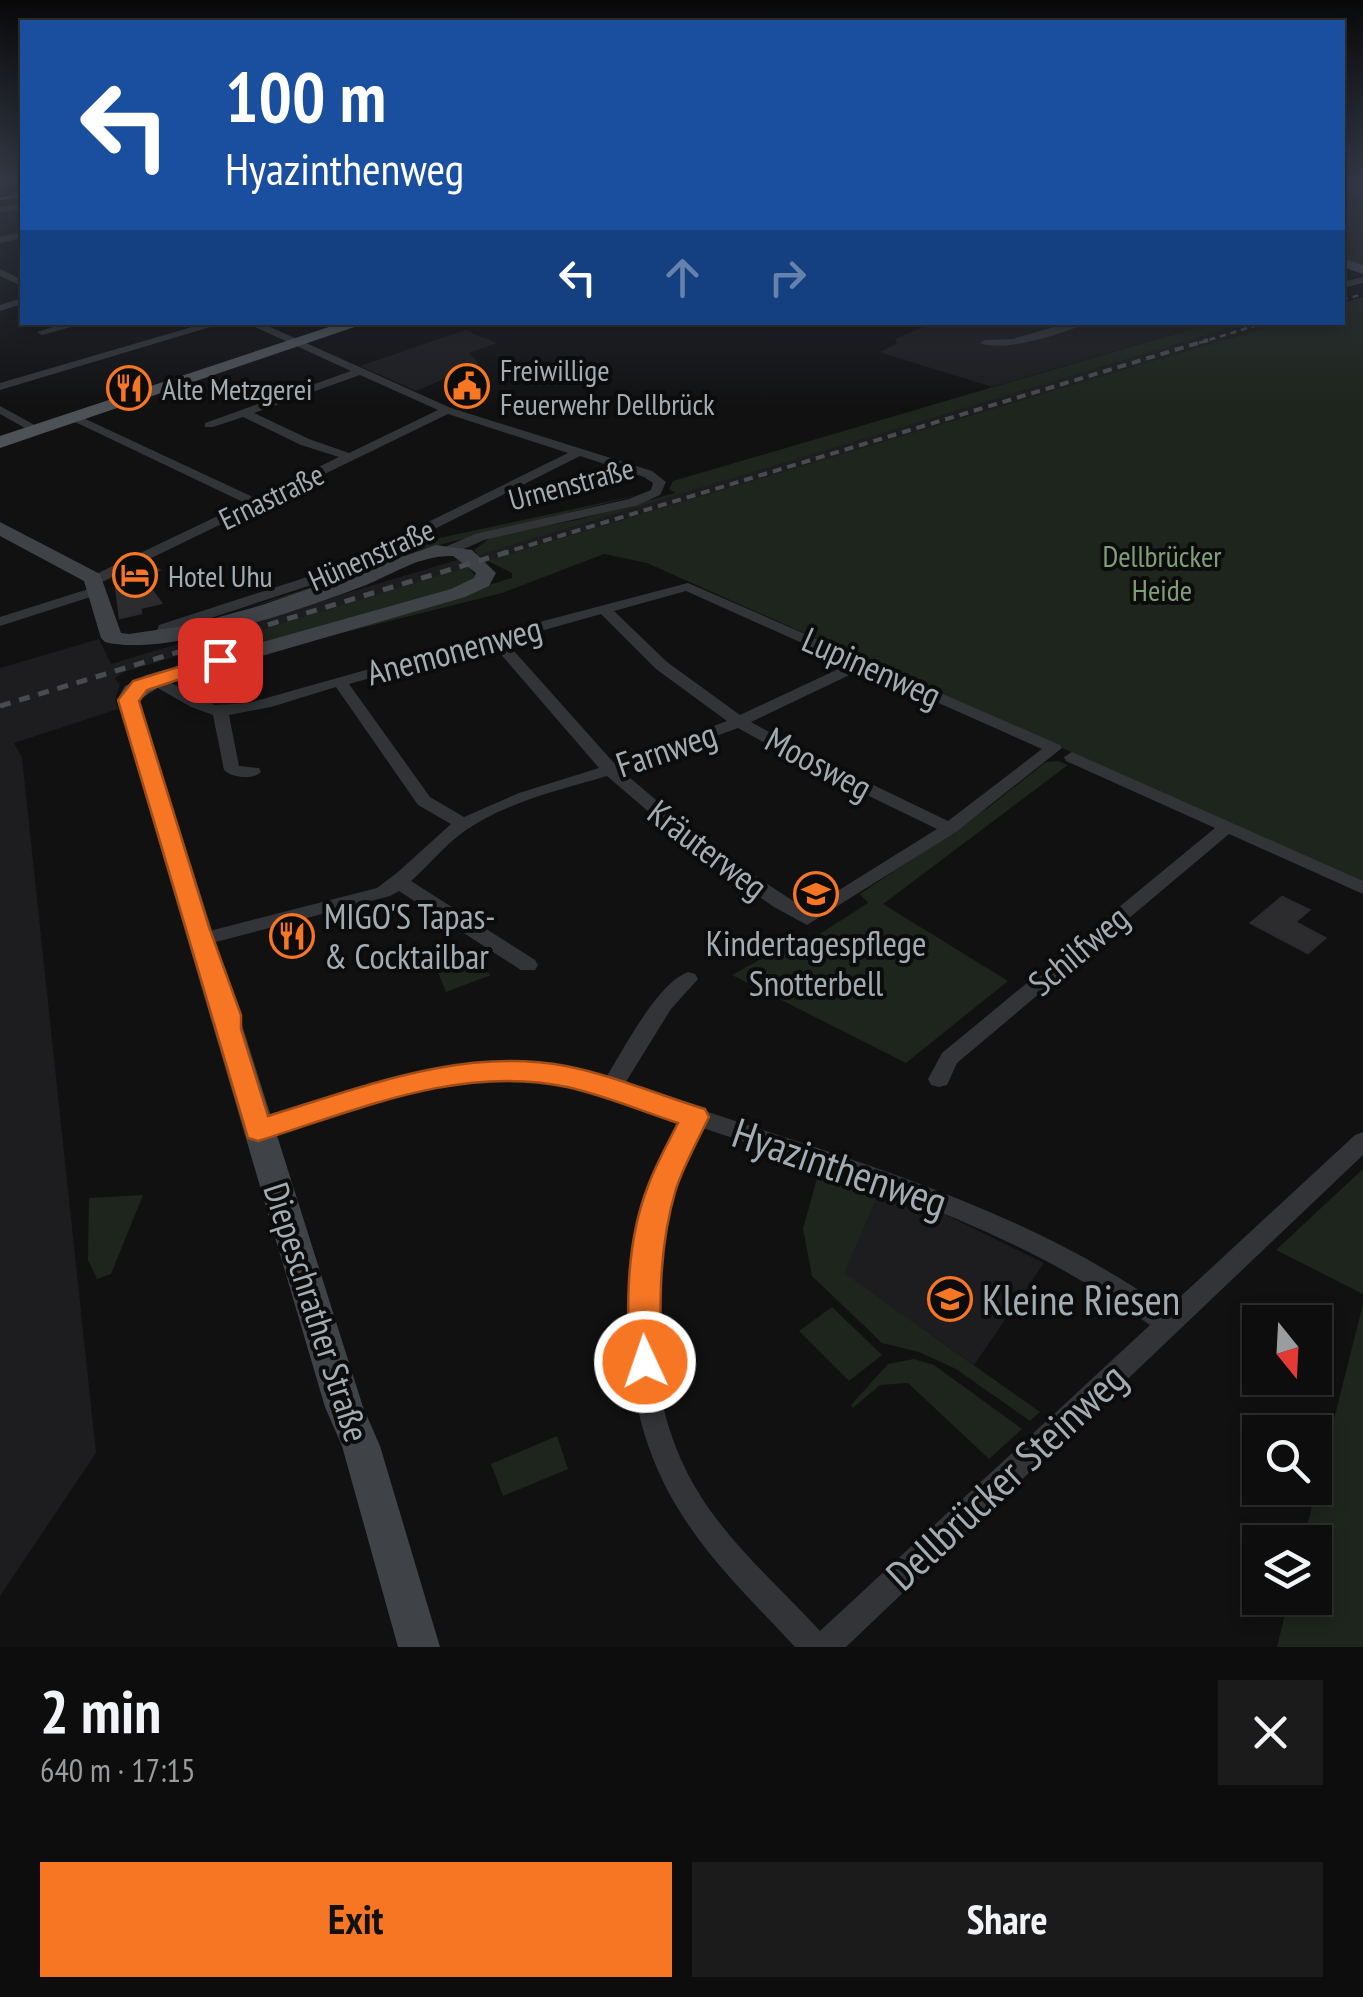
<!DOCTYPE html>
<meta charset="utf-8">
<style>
:root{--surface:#0d0d0e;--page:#1b1b1c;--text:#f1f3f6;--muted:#9a9c9e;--line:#2d2d2e;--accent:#f77624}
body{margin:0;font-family:"PT Sans Narrow",sans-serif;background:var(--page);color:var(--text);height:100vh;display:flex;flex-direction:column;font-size:38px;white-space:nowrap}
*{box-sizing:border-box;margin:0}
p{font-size:32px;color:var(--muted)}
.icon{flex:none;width:55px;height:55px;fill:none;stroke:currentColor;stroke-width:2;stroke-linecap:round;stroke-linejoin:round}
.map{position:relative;height:1647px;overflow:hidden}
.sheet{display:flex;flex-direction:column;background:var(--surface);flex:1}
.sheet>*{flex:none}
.banner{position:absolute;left:20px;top:20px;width:1325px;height:305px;border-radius:0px;box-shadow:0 5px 15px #0003,0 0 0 2px var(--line);background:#1a4fa0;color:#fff;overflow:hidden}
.needle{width:65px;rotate:162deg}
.buttons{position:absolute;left:1242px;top:1305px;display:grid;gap:20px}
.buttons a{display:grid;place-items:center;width:90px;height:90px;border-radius:0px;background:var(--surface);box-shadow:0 5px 15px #0003,0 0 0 2px var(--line);font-size:50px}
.pin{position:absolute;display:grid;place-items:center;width:85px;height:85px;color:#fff;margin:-42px;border-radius:20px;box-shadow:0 5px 15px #0006}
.me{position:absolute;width:110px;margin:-55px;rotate:357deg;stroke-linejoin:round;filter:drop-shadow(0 0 8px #0008)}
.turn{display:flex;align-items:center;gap:35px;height:210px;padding:0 40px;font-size:45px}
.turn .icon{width:130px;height:130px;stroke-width:2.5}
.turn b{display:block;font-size:70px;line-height:85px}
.lanes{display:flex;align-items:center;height:95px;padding:0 40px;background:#0003;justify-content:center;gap:50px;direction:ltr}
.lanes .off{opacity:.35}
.round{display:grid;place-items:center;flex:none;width:105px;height:105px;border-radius:0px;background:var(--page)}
.headline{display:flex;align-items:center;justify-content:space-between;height:170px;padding:0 40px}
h1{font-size:60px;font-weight:700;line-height:75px}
.cta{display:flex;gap:20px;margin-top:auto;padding:20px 40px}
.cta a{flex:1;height:115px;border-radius:0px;background:var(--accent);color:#111;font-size:40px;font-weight:700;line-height:115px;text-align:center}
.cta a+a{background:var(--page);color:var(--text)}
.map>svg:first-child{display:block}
.built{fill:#1d1d1f}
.green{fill:#1e251d}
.building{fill:#2c2c2e;stroke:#2a2b2e;stroke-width:2.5}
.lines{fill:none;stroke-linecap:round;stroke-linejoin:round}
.street{fill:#323437;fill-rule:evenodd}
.secondary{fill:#3f4347;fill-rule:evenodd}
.primary{fill:#4d5256;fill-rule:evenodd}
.tram{stroke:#484c50;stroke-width:2.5}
.rail-far2{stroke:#484c50;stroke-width:2.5;stroke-dasharray:6 5;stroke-linecap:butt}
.rail-far1{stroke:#484c50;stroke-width:4;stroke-dasharray:9 6;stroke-linecap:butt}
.rail{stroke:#484c50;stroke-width:5;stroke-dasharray:11 9;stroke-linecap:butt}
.route{fill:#f77624;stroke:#a14d17;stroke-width:2.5}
.labels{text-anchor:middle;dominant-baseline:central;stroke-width:8;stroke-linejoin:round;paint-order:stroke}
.far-poi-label{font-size:30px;fill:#a1acb3;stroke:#0c0c0d;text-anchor:start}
.far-street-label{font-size:30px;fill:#a1acb3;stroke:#0c0c0d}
.far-park-label{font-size:30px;fill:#809f77;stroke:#0c0c0d}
.street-label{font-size:35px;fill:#a1acb3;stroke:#0c0c0d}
.poi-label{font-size:35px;fill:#a1acb3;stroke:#0c0c0d;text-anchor:start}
.near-street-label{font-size:42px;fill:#a1acb3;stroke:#0c0c0d}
.near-poi-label{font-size:42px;fill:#a1acb3;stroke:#0c0c0d;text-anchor:start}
</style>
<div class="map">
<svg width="1363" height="1647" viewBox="0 0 1363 1647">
<rect width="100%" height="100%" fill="#111112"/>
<g class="built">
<polygon points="932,323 1212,323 992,387 879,352 897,344 895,339"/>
<polygon points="1246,323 1280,323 124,672 115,678 120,685 115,700 118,709 14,743 22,758 96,1453 0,1596 0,668 99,639 111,664"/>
<polygon points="465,330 497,343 469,353 479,364 416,391 360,366"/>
<polygon points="880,1191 946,1215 1044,1263 974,1365 843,1273"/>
</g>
<g class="green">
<polygon points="1342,190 1363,194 1363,267 1343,259"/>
<polygon points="1363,297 1363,882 647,563 604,554 502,593 318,639 175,681 512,578 512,573 488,561 539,545 1280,323 1342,322 1343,303"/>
<polygon points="1212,323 1246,323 478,555 474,550 491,537 581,519 675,493 669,489 673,481"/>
<polygon points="643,494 415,551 368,573 237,611 334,580 412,544"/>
<polygon points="468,567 476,577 456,588 241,649 198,649"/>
<polygon points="1058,761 1068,765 883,904 1008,981 906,1063 732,975 790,943 798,948 868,903 860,894 989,807 1046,762"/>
<polygon points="458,950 491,975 446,992 435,965"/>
<polygon points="1363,1169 1363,1294 1276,1250"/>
<polygon points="819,1171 880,1191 844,1273 1040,1412 1030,1421 956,1369 919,1352 882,1343 812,1276 803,1229"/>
<polygon points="143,1195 111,1274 97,1279 88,1260 89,1198"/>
<polygon points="1363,1304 1363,1647 1277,1647 1289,1598 1315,1598 1315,1542 1303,1542"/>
<polygon points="832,1307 882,1355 849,1381 799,1331"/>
<polygon points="914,1359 934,1365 1022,1429 989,1459 908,1383 880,1385 853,1408 851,1405 888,1364"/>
<polygon points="557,1436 568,1469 503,1496 491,1464"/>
</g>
<g class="building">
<polygon points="147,564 159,570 143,578 161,603 140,608 141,613 120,618 115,580"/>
<polygon points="1282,897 1309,910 1295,922 1325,938 1308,953 1251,923"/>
</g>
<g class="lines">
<g class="street">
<polygon points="9,178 22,178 22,181"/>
<polygon points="1342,186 1363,190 1363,194 1342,191"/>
<polygon points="22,204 22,209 0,213 0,207"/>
<polygon points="22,232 22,238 0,243 0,237"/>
<polygon points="0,269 22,280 22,286 0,276"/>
<polygon points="1363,277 1363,283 1342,288 1342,282"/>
<polygon points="22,298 22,304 0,311 0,305"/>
<polygon points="69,322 89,322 42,335 37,332"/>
<polygon points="209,322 227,322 0,390 0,383"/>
<path d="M244,322H259L451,408L652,471L666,482L660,495L638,505L484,540L457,552H447V546L475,534L629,499L651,490L653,483L644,477L580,456L345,574L171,631L166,641H156L154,638L159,625L335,568L568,453L448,414L100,583H90V577L245,503L71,420V416H79L255,498L339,457L301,445L243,417L213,427H205V423L351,371ZM360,375L438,410L349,453L309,439L254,413Z"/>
<path d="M1071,322H1089C1066,333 1003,353 980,343L985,340L1013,339Z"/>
<polygon points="0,406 40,428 42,430 32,432 0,414"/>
<path d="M688,583L1060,745L1062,748L956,832L807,925L774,907L699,855L607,776C559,790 503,803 462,833C443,847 428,866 411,881L535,960L538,965L535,970H521L399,891L390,896L201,946L194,945L191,940L194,935L377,888L398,872L451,824L418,805L336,687L271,707L229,715L239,766L259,768L261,772C253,780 232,778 224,770L213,715L191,707L149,683L146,680L149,677H159L215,705L249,703L490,635ZM686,591L849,664L740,715L667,662L614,611ZM601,614L656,669L727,721L614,763L505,641ZM492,644L599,768L519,793L464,817L430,797L349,684ZM862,669L1042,749L948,821L811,755L751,722ZM738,728L799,762L937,829L807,910L711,847L622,771Z"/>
<polygon points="98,586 103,587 103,593 0,626 0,617"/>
<polygon points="1072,752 1363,881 1363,894 1229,834 957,1063 947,1085 939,1087 931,1085 928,1079 942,1053 1215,828 1066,761 1064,757"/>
<path d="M688,972L695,974L698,979L671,1009L624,1085C678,1101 731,1120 784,1137C919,1181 1050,1227 1167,1309L1355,1135L1363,1132V1155L846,1647H795C759,1608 720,1571 690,1527C602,1401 621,1253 681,1121C629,1102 575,1082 519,1079C427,1073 344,1111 259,1139L251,1136L248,1130L251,1124C338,1095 428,1056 522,1063C550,1065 578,1072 605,1079C623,1051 657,983 688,972ZM700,1127C857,1180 1014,1227 1150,1325L820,1631C778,1585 727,1542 695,1487C631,1376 650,1240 700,1127Z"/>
</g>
<g class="secondary">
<polygon points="1342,258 1363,265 1363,274 1342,267"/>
<path d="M0,522L100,574L121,633L129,634L190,625L262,605L436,545L472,550L496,573L489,586L465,597L162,685L139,700L363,1407L380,1446L440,1647H398L342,1446L325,1407L117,700L125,686L146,675L451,589L474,578L476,573L453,556C420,555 395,573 366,585C306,608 165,658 105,642L101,638L84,581L0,536Z"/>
</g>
<polygon class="primary" points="344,322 369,322 0,448 0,436"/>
<polyline class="tram" points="0,199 22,195"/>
<g class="rail-far2">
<polyline points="1342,300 1363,294"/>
<polyline points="1199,343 1267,322"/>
</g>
<polyline class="rail-far1" points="500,554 1208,340"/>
<polyline class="rail" points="0,706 508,552"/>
</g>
<linearGradient id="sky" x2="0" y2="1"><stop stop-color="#09090a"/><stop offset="0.44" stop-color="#323844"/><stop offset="1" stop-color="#323844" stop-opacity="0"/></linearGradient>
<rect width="1363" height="408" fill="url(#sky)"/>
<path class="route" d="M220,654L226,656V664L147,690L139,701L209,927L241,1015V1029L268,1116C366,1086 463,1047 566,1066C612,1075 659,1095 705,1109L709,1117C698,1140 684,1165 676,1189C659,1246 659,1303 662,1362L657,1372L645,1376L634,1372L629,1362C627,1303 626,1242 648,1186C656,1164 668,1143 678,1123C641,1111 604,1095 567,1087C461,1064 358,1110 258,1141L248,1138L118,700L133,681Z"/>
<defs>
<g id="civic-ring" transform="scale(2.25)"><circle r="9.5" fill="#0c0c0d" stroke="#f77624" stroke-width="1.5"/><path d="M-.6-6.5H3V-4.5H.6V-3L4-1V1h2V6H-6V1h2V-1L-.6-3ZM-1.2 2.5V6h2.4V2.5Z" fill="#f77624"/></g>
<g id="restaurant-ring" transform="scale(2.25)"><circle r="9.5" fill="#0c0c0d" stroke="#f77624" stroke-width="1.5"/><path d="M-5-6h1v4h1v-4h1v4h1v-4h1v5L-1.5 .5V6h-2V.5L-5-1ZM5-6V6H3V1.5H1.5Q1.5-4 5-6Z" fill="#f77624"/></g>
<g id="hotel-ring" transform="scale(2.25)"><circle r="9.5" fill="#0c0c0d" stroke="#f77624" stroke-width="1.5"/><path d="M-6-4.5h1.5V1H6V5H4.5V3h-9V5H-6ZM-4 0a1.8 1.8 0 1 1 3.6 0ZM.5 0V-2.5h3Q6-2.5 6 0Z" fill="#f77624"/></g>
<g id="school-ring" transform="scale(2.25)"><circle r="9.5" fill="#0c0c0d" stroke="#f77624" stroke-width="1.5"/><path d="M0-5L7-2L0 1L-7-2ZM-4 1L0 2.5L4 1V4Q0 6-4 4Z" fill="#f77624"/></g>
</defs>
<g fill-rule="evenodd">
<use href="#civic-ring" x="467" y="386"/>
<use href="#restaurant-ring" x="129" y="388"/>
<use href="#hotel-ring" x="135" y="575"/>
<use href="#school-ring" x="816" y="894"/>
<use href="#restaurant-ring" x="292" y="936"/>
<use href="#school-ring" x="950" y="1299"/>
</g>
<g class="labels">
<g class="far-poi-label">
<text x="500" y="369">Freiwillige<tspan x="500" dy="34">Feuerwehr Dellbrück</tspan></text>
<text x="162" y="388">Alte Metzgerei</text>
<text x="168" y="575">Hotel Uhu</text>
</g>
<g class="far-street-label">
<text transform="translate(571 483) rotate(-15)">Urnenstraße</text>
<text transform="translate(271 496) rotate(-26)">Ernastraße</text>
<text transform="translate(371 554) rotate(-24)">Hünenstraße</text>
</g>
<g class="far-park-label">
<text x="1162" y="555">Dellbrücker<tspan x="1162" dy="34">Heide</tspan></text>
</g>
<g class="street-label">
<text transform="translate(454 650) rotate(-15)">Anemonenweg</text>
<text transform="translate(872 667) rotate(24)">Lupinenweg</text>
<text transform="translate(666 749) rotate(-19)">Farnweg</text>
<text transform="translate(819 763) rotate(28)">Moosweg</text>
<text transform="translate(708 849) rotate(37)">Kräuterweg</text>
<text transform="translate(1078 950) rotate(-40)">Schilfweg</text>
<text transform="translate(317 1312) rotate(72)">Diepeschrather Straße</text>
</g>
<g class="poi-label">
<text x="324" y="916">MIGO'S Tapas-<tspan x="324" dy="40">&amp; Cocktailbar</tspan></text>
<text x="816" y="943" text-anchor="middle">Kindertagespflege<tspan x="816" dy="40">Snotterbell</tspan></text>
</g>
<g class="near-street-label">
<text transform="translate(840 1167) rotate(19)">Hyazinthenweg</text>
<text transform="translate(1006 1476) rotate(-43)">Dellbrücker Steinweg</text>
</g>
<g class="near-poi-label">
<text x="982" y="1299">Kleine Riesen</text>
</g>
</g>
</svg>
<div class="buttons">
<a><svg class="needle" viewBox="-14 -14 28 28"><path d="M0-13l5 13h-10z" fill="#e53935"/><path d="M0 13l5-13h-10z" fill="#9a9c9e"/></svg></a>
<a><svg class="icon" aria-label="search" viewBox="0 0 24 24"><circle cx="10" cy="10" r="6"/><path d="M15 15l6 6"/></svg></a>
<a><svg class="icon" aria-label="layers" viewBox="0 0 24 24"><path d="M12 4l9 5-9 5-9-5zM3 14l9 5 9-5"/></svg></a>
</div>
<div class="pin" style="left:220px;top:660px;background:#d93025"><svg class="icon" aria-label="arrive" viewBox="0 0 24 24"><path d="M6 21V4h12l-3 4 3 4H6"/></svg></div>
<svg class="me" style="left:645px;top:1362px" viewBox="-20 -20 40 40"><circle r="17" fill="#f77624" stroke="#fff" stroke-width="3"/><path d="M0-11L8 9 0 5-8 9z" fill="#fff"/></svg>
<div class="banner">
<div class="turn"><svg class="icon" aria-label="left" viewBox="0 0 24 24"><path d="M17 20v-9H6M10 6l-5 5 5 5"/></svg><div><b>100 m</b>Hyazinthenweg</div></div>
<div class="lanes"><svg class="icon" aria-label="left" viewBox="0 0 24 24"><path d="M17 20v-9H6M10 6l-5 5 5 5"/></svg><svg class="icon off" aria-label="ahead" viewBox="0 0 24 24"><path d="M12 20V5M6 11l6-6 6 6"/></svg><svg class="icon off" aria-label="right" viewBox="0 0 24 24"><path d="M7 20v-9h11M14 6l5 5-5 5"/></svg></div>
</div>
</div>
<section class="sheet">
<div class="headline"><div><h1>2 min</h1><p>640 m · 17:15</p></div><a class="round"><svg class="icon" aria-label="close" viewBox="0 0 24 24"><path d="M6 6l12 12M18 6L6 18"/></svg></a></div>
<div class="cta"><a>Exit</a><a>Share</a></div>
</section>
